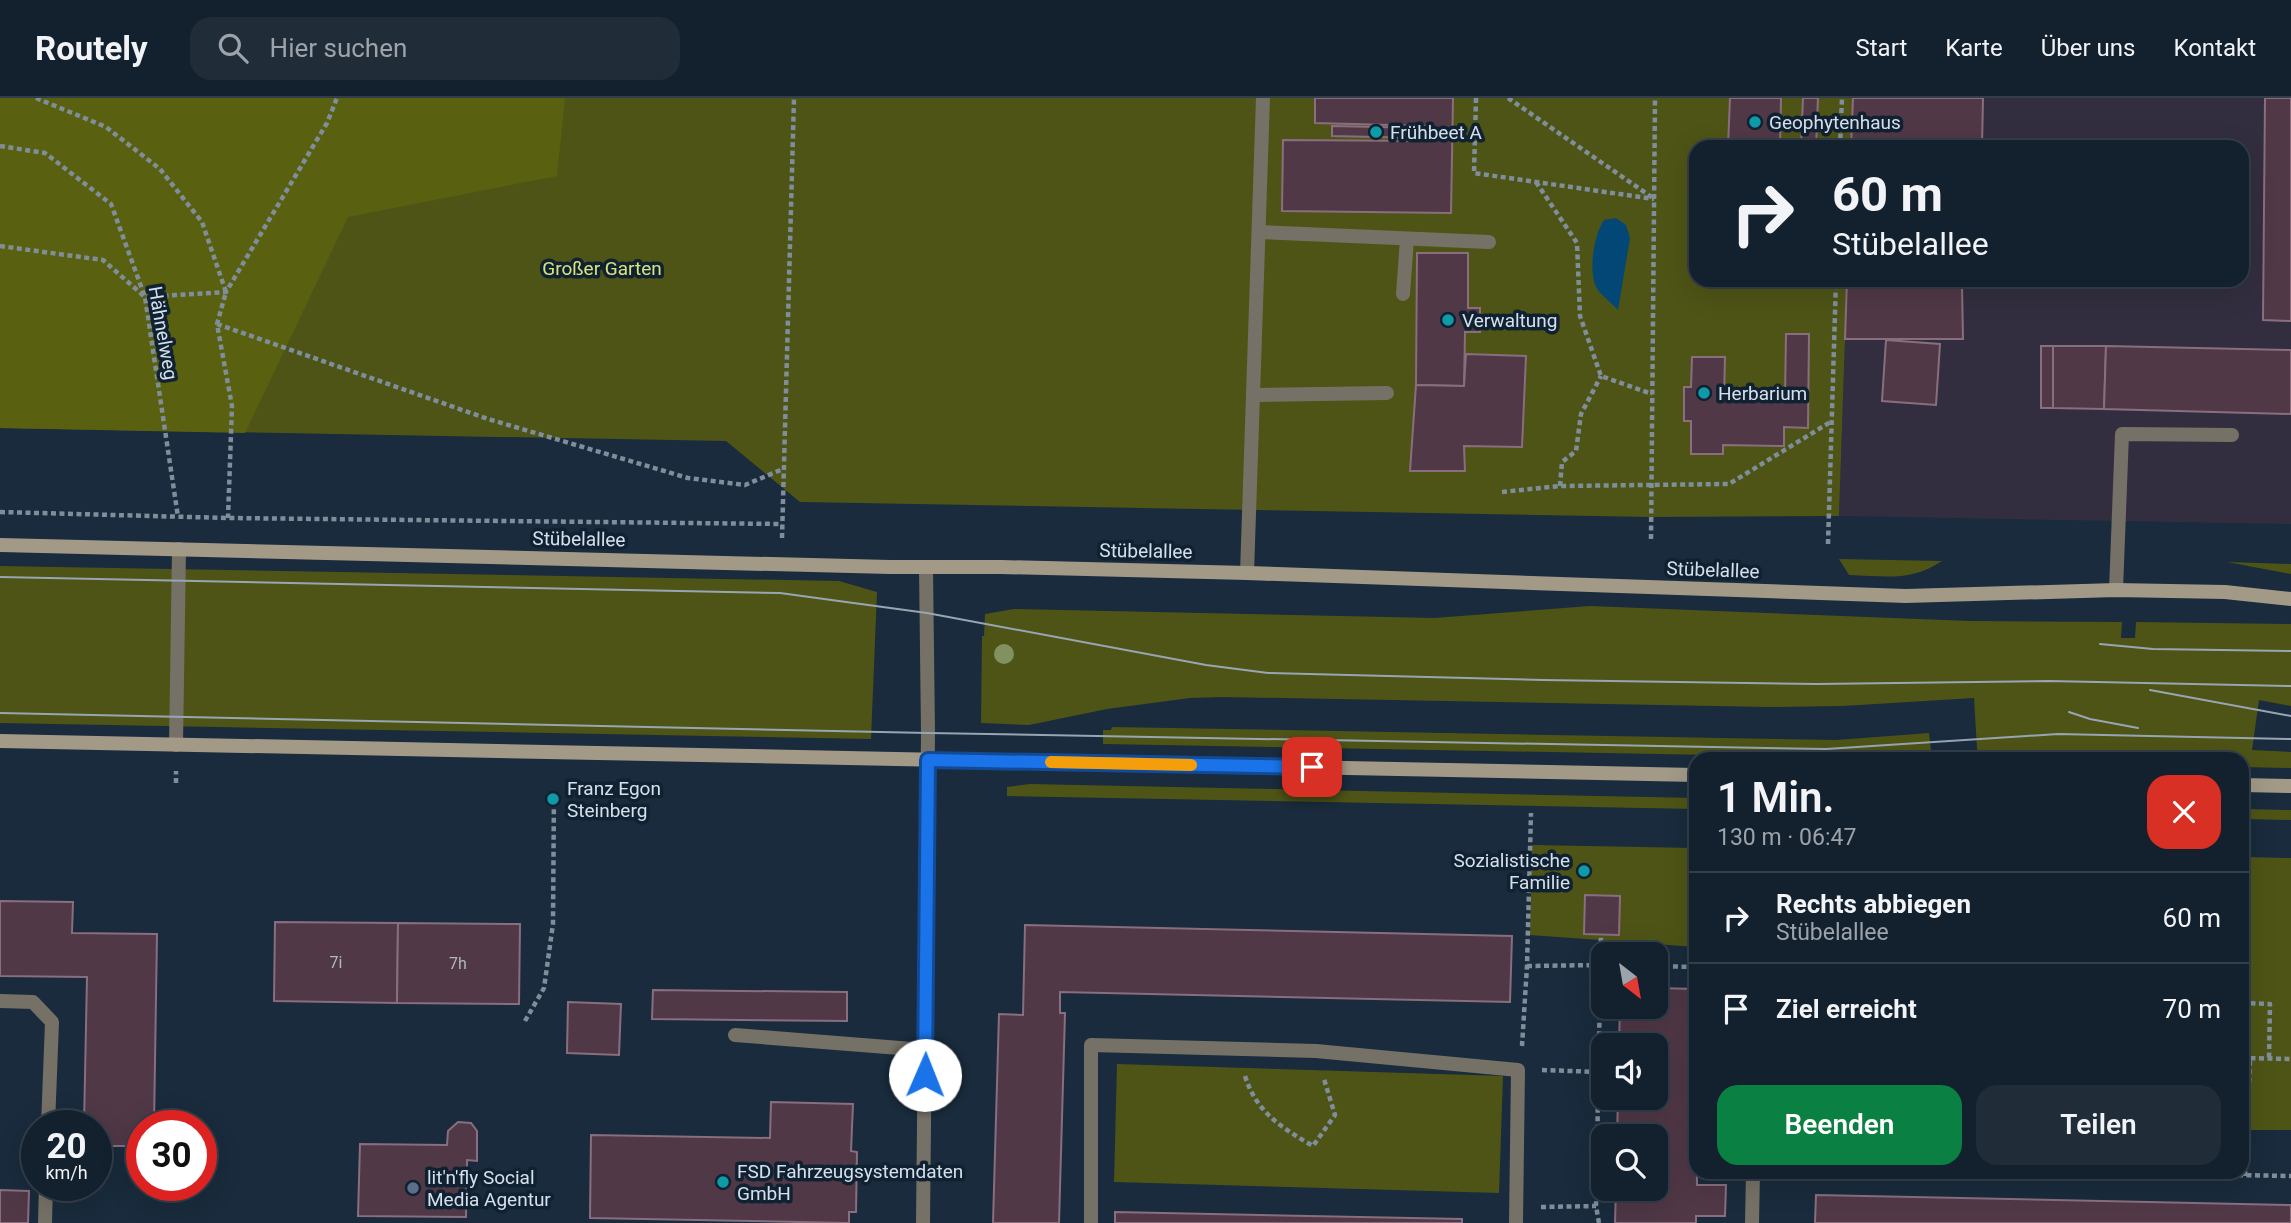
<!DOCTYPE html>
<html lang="de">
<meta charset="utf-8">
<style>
:root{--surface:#13202d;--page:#202d39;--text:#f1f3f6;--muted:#9da3aa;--line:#323e49;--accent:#0b8043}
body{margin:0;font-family:Roboto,sans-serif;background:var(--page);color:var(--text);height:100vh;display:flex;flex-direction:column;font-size:26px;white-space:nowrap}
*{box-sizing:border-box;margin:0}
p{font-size:23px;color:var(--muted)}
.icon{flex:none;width:38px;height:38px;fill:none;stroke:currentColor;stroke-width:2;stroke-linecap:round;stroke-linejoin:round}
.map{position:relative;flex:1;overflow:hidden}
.details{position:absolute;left:1689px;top:654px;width:560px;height:427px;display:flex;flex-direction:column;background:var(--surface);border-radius:21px;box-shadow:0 7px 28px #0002,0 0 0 2px var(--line)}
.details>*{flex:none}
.guide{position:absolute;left:1689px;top:42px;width:560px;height:147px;border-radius:21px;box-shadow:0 7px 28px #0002,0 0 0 2px var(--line);background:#13202d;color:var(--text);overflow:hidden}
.needle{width:46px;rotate:149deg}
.fabs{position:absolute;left:1591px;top:844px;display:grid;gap:14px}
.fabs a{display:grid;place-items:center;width:77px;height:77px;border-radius:14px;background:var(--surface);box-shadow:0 7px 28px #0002,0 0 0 2px var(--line);font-size:35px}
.speed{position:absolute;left:21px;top:1012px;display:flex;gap:14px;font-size:35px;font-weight:700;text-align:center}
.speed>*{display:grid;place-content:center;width:91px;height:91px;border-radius:50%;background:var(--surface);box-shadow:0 7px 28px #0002,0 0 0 2px var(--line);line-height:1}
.speed small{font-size:18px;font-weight:400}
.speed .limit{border:10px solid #d22;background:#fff;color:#111}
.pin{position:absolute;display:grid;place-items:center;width:60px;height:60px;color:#fff;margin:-30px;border-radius:14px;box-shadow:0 4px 10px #0006}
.me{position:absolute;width:77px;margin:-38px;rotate:1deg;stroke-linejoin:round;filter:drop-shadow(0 0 5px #0008)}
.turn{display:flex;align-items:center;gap:24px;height:147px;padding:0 28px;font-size:32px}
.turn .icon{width:91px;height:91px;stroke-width:2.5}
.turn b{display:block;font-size:49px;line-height:60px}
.round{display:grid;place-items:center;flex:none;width:74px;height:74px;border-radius:21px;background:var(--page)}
.summary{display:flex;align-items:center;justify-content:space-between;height:119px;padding:0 28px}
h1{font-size:42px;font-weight:600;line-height:52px}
.primary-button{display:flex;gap:14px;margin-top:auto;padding:14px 28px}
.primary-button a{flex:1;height:80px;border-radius:21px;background:var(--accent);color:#fff;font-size:28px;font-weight:600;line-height:80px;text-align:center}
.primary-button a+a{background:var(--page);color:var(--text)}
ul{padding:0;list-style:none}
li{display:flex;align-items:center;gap:21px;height:91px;padding:0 28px;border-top:2px solid var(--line)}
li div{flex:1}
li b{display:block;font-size:26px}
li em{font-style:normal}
header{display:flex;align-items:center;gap:42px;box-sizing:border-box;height:98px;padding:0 35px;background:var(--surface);border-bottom:2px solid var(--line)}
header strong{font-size:33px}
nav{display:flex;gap:38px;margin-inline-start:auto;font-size:24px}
.search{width:490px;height:63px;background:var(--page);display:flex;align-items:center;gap:18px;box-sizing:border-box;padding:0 24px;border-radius:21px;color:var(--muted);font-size:26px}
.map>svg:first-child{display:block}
.industrial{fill:#322e3f}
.green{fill:#4e5416}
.forest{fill:#59600f}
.water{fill:#024775}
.building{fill:#503846;stroke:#896e7e;stroke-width:2}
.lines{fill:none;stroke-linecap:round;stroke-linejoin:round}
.path{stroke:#808e9c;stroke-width:4.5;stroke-dasharray:5 3.5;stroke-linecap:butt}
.lane{stroke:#767166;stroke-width:14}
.street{stroke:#767166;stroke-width:14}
.secondary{stroke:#a29987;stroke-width:14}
.tram{stroke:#98a6b3;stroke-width:2}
.tree{fill:#82915f}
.route-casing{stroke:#114b97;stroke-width:18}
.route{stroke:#1a73e8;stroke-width:12}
.slow{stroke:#f59e0b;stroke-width:12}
.culture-dot{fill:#0f9aa8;stroke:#102132;stroke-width:2.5}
.service-dot{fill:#5c6f8a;stroke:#102132;stroke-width:2.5}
.labels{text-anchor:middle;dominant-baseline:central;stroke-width:7;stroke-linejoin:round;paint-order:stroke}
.number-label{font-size:16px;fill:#b4b6c2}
.poi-label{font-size:19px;fill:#d5e0ec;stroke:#102132;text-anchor:start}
.park-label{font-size:19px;fill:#d7e47c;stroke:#102132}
.street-label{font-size:19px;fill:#d5e0ec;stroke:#102132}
</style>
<header>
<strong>Routely</strong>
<div class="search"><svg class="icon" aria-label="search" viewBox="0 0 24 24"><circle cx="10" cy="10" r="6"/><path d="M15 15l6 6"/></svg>Hier suchen</div>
<nav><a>Start</a><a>Karte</a><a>Über uns</a><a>Kontakt</a></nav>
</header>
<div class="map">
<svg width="2291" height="1125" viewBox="0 0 2291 1125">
<rect width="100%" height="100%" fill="#192b3c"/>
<polygon class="industrial" points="1853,0 2291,0 2291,426 1839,418 1847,182 2242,182 2242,49 1851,49"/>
<g class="green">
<polygon points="0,0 1853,0 1851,49 1696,49 1696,182 1847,182 1839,418 1651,419 800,404 726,343 0,330"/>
<path d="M1839,461L1942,463C1911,484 1885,478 1849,477Z"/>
<polygon points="2227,464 2291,466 2291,476"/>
<polygon points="0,468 839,483 877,494 871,641 0,625"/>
<polygon points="1590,508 1970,523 2122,524 2121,540 2135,540 2136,524 2291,526 2291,608 2259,602 2252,652 2291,654 2291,670 2242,669 2242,662 1983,661 1977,651 1974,600 1843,608 1770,609 1223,599 1190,600 1107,611 1029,627 981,625 982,538 984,538 985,516 1014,511 1434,520"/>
<polygon points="1112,629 1836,642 1929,635 1932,661 1103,646 1103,632 1111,632"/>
<polygon points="1030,686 1696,700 1696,711 1007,698 1007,689"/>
<polygon points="2242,711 2291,712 2291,722 2242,721"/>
<polygon points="1532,747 1696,750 1696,849 1530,837"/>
<polygon points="2242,759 2291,760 2291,1032 2242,1032"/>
<polygon points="1117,966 1503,978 1499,1095 1114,1084"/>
</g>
<polygon class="forest" points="0,0 565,0 557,78 348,119 245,335 0,330"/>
<path class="water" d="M1616,120L1626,127L1630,140L1618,212C1612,205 1603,199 1598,192C1587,177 1594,136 1604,122Z"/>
<g class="building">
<polygon points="1315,0 1453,0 1451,115 1282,113 1283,42 1428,43 1428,28 1315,25"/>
<polygon points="1730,0 1781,0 1780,49 1728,49"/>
<polygon points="1803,0 1818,0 1816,49 1801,49"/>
<polygon points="1853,0 1983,0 1982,49 1851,49"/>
<polygon points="2265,0 2291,0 2291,223 2263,222"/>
<polygon points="1332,28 1421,30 1420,40 1332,38"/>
<polygon points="1417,155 1468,155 1468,210 1480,210 1480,234 1465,234 1464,288 1416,287"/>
<polygon points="1847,182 1979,182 1979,189 1962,189 1963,241 1845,241"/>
<polygon points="1786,236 1809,236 1808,330 1784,329 1784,348 1723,347 1723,356 1691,356 1691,323 1684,323 1684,289 1691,289 1692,259 1725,259 1724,300 1785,301"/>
<polygon points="1886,242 1940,246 1936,307 1882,303"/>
<rect x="2041" y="248" width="12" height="62"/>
<polygon points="2053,248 2106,248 2104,311 2053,310"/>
<polygon points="2106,248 2291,252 2291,316 2104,311"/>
<polygon points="1466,256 1526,258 1522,349 1464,348 1465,373 1410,373 1416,287 1464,288"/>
<polygon points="1585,797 1620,798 1619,837 1584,836"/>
<polygon points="0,803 73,804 72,835 157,836 154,1027 142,1027 142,1048 96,1048 96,1027 84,1027 87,879 0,878"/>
<polygon points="275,824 398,825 397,905 274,903"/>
<polygon points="398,825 520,826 519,906 397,905"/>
<polygon points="1025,827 1512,838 1510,904 1060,894 1060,915 1065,915 1059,1125 993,1125 999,916 1023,917"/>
<polygon points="1656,890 1696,891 1697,1087 1726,1087 1725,1118 1696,1118 1696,1125 1615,1125 1616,1090 1656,1090 1656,1038 1617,1038 1618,999 1656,999 1656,947 1619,947 1620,908 1656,908"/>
<polygon points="653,892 847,894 847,923 652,921"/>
<polygon points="568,904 621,906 619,957 567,955"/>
<polygon points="771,1004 853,1006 851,1053 857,1054 856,1114 849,1114 849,1125 590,1120 591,1037 770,1040"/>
<polygon points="458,1024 471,1025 477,1033 477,1063 467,1062 466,1119 358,1118 360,1046 447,1047 448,1033"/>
<polygon points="0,1092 29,1093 28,1125 0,1125"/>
<polygon points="1816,1097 2291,1107 2291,1125 1815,1125"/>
<polygon points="1115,1114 1462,1121 1462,1125 1115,1125"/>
</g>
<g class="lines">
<g class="path">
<polyline points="36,0 106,29 160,71 202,124 226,194 217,226 232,308 228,420"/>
<polyline points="1476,0 1474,75 1654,101"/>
<polyline points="1508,0 1653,100"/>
<polyline points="0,48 45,55 111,106 145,199 178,419"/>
<polyline points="1840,49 1842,0"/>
<polyline points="1536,84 1577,145 1580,218 1601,278 1652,296"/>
<polyline points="0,148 103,162 145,199 226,194 327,25 337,0"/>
<polyline points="217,226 488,321 688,380 745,387 783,371"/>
<polyline points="1560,388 1562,364 1576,353 1581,316 1601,278"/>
<polyline points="1502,394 1560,388 1729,386 1832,323"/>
<polyline points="0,414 228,420 782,426"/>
<polyline points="782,440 794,0"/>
<polyline points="1651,441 1655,0"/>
<polyline points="1828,446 1836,182"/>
<polyline points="176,685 176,673"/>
<polyline points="1527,868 1602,867"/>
<polyline points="1656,868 1696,869"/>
<polyline points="2242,905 2270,906 2269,961"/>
<polyline points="525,923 544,890 553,826 554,692"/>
<polyline points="1522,948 1527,868 1531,715"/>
<polyline points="2242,960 2291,961"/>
<polyline points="1542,972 1599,974"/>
<path d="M1245,978C1256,1014 1282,1030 1313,1048L1335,1017L1324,981"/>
<polyline points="2068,1074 2291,1078"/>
<polyline points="2245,1078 2250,961"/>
<polyline points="1541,1109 1596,1108"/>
<polyline points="1599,1125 1596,1108 1601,837"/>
</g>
<g class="lane">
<polyline points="1259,134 1489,144"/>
<polyline points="1403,196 1407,141"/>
<polyline points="1254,297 1387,295"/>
<polyline points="1247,475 1263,0"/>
<polyline points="2116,492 2122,336 2232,337"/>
<polyline points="176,647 179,451"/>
<polyline points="0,903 33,904 52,924 48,1027"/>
<polyline points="735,937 925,952"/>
<polyline points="45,1125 46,1087"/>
<polyline points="1091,1125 1091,947 1316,953 1518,972 1516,1125"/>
<polyline points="1752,1125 1753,1074"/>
</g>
<polyline class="street" points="923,1125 928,635 926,470"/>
<g class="secondary">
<polyline points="0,447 890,469 1001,469 1247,475 1906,498 2116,492 2225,494 2291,501"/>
<polyline points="0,643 1696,677"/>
<polyline points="2242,687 2291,688"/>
</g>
<g class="tram">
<polyline points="0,479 780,495 927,515 1206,567 1268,575 1543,582 1817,586 2049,583 2291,588"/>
<polyline points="2100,546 2153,551 2291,553"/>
<polyline points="2150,592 2291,618"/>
<polyline points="2069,614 2090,621 2138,630"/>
<polyline points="0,615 928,635 1826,651 2058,636 2291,641"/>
</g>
</g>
<circle class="tree" cx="1004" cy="556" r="10"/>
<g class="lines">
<g class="route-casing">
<polyline id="route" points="925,977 928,662 1312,669"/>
</g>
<use href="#route" class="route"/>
<polyline class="slow" points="1051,664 1191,667"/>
</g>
<g class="culture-dot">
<circle cx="1755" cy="24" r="7"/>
<circle cx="1376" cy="34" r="7"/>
<circle cx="1448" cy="222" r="7"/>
<circle cx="1704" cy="295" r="7"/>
<circle cx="553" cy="701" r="7"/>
<circle cx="1584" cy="773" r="7"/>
<circle cx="723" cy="1084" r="7"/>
</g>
<circle class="service-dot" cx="413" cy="1090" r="7"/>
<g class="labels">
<g class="number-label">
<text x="336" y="864">7i</text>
<text x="458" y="865">7h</text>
</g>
<g class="poi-label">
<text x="1769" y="24">Geophytenhaus</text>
<text x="1390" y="34">Frühbeet A</text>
<text x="1462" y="222">Verwaltung</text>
<text x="1718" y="295">Herbarium</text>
<text x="567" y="690">Franz Egon<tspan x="567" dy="22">Steinberg</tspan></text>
<text x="1570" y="762" text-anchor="end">Sozialistische<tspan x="1570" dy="22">Familie</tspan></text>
<text x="737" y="1073">FSD Fahrzeugsystemdaten<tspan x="737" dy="22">GmbH</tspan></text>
<text x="427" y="1079">lit'n'fly Social<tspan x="427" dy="22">Media Agentur</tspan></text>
</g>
<g class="park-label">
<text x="602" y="170">Großer Garten</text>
</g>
<g class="street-label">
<text transform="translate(163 235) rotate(80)">Hähnelweg</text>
<text transform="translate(579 441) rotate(1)">Stübelallee</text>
<text transform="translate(1146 453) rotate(1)">Stübelallee</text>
<text transform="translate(1713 472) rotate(2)">Stübelallee</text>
</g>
</g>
</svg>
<div class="fabs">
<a><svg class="needle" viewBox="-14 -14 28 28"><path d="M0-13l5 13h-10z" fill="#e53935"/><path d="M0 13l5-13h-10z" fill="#9da3aa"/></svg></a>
<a><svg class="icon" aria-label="sound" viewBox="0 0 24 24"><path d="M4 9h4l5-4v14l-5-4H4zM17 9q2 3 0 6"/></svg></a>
<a><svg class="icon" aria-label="search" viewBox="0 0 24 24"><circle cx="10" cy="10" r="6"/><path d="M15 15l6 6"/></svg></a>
</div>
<div class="speed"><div>20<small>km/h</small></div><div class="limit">30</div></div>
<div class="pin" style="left:1312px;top:669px;background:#d93025"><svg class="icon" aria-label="arrive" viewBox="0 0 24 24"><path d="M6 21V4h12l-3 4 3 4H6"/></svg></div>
<svg class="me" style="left:925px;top:977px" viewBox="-20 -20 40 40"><circle r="19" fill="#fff"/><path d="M0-13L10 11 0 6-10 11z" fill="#1a73e8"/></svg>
<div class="guide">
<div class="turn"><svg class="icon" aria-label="right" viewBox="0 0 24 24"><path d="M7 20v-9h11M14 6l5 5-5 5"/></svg><div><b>60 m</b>Stübelallee</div></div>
</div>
<section class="details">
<div class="summary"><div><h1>1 Min.</h1><p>130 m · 06:47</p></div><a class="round" style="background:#d93025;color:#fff"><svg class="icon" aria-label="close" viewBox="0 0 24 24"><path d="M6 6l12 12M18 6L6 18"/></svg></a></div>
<ul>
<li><svg class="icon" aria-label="right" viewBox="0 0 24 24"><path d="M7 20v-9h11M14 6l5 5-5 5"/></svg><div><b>Rechts abbiegen</b><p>Stübelallee</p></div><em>60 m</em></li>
<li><svg class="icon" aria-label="arrive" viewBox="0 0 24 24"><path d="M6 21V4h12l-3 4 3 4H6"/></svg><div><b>Ziel erreicht</b></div><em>70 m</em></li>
</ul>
<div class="primary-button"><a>Beenden</a><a>Teilen</a></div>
</section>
</div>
